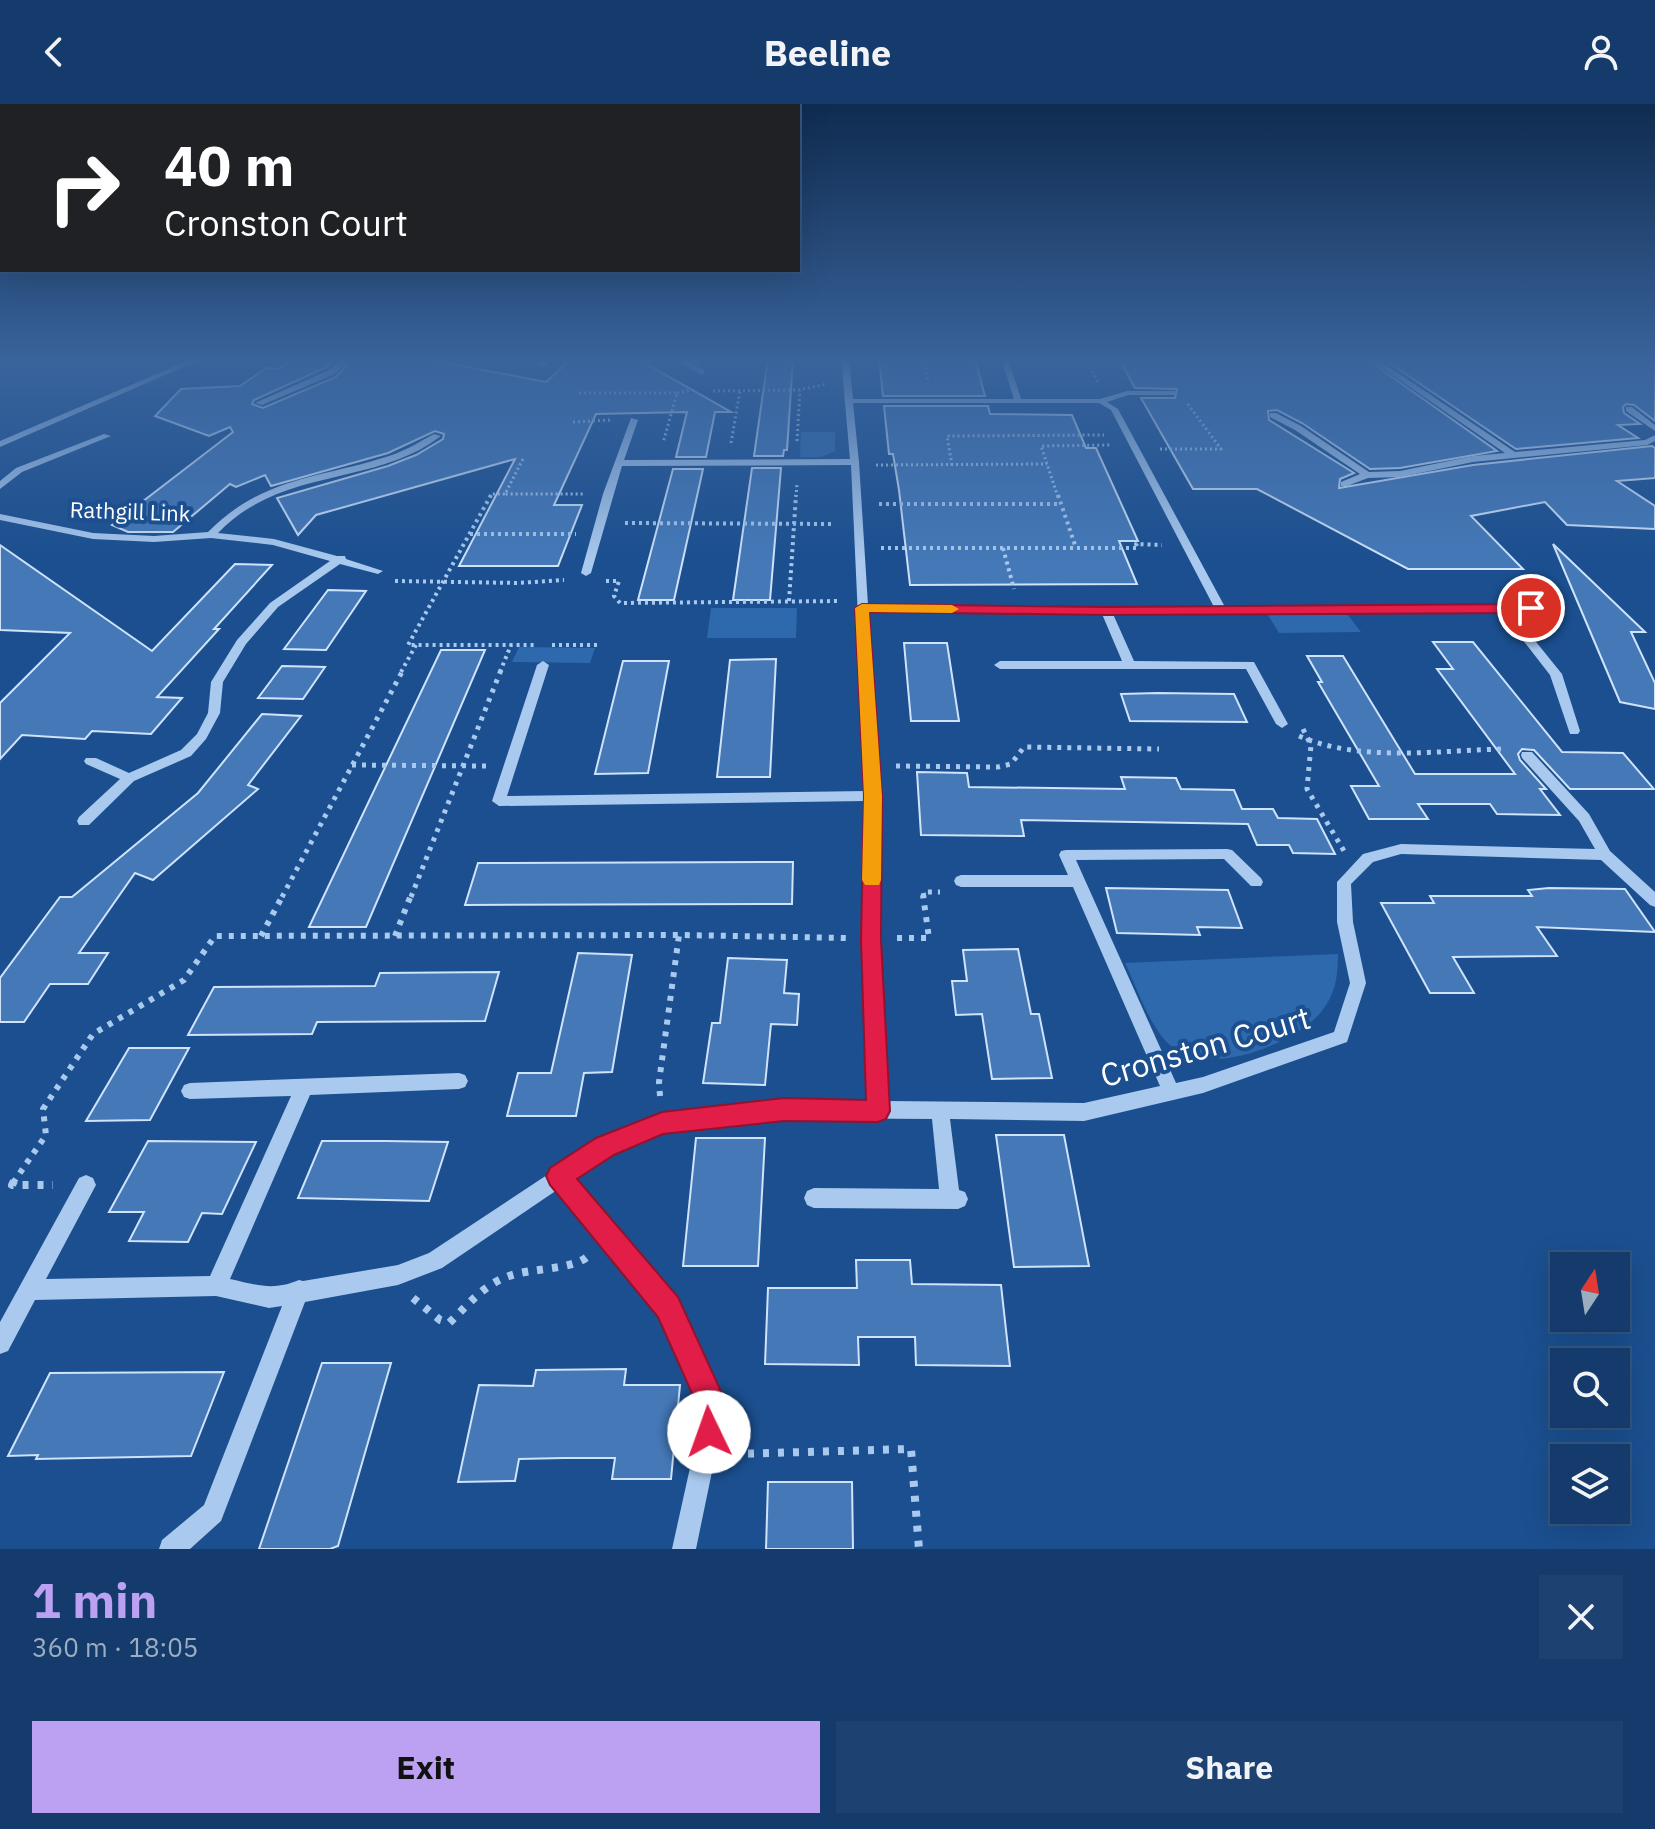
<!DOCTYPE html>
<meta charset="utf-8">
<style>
:root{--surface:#143b6b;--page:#1d4271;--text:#f1f3f6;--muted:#9dadc1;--line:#33557e;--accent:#bca0f2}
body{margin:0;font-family:"IBM Plex Sans",sans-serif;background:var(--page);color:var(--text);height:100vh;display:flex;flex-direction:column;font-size:30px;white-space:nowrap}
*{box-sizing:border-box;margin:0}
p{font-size:26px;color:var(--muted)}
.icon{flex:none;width:44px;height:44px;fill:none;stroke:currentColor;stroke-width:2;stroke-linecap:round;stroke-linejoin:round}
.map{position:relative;height:1445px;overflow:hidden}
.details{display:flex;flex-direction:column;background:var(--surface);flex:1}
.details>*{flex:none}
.guide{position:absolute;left:0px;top:0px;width:800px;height:168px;box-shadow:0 8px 32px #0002,0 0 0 2px var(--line);background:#202124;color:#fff;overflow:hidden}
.needle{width:52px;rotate:12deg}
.controls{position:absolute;left:1550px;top:1148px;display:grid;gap:16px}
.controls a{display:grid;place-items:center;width:80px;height:80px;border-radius:0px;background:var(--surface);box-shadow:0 8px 32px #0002,0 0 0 2px var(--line);font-size:40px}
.pin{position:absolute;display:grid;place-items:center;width:68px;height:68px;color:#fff;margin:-34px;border:4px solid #fff;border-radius:50%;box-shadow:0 2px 8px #0007}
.me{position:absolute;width:88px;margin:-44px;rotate:357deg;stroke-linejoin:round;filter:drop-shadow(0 0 6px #0008)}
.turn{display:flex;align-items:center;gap:28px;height:168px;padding:0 32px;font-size:36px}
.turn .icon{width:104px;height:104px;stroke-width:2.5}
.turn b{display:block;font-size:56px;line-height:68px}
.round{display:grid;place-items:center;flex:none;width:84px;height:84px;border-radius:0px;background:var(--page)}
.summary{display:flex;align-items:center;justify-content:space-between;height:136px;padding:0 32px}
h1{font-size:48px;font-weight:700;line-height:60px;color:var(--accent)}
.button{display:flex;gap:16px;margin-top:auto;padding:16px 32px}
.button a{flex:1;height:92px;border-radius:0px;background:var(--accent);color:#111;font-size:32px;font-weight:700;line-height:92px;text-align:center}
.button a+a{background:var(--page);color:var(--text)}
header{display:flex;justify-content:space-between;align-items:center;height:104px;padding:0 32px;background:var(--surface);font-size:36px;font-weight:700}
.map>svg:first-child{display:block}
.green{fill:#2e69ad}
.building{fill:#4478b7;stroke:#cfe3fa;stroke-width:2}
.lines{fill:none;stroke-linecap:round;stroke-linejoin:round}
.path-far4{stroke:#a9c9ee;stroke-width:3;stroke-dasharray:2 3;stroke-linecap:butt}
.path-far3{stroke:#a9c9ee;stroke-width:4;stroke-dasharray:3 4;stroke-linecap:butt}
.path-far2{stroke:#a9c9ee;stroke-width:5;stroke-dasharray:4 6;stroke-linecap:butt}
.path-far1{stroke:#a9c9ee;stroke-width:6;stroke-dasharray:5 7;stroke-linecap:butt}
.path{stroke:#a9c9ee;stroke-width:8;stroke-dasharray:6 9;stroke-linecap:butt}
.minor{fill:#a9c9ee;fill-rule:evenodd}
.route{fill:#e11d48;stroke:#92132f;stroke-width:2}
.slow{fill:#f59e0b}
.labels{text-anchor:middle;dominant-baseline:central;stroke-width:8;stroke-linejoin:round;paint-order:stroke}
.far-street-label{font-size:22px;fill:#fff;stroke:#1b4f8f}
.near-street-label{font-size:32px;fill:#fff;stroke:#1b4f8f}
</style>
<header><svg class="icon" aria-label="back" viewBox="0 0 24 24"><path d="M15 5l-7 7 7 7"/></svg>Beeline<svg class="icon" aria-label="person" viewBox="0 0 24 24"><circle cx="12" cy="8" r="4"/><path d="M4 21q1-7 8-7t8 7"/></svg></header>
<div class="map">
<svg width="1655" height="1445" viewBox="0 0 1655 1445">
<rect width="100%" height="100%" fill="#1b4f8f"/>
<g class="green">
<polygon points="801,328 835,328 835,347 821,353 800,353"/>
<polygon points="711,504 797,504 796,534 707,534"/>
<polygon points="1268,511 1348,511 1361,528 1279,529"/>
<polygon points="519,543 595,544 590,559 512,558"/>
<path d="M1338,850C1338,871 1336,889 1322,907C1295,940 1210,973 1173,944C1150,925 1138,886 1125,859Z"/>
</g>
<g class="building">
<polygon points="293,254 337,254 327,263 254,296 252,300 263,304 336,273 353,254 420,254 546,278 572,254 636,254 731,308 715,308 706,353 676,353 687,308 596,310 554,401 582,401 558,462 459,462 515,355 316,411 298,431 277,394 388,362 416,351 443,335 444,330 435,327 388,349 271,382 265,371 236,383 230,380 173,428 128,428 112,421 233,328 230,323 209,332 155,312 181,285 240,282 266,264 278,265"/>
<polygon points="768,254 793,254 787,346 784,346 783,352 754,352"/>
<polygon points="879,254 975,255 985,292 883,292"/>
<polygon points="1365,254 1497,347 1400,364 1370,365 1302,319 1277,306 1268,307 1269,316 1354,369 1340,375 1339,384 1473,361 1652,342 1655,344 1655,374 1617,377 1655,402 1655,425 1567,421 1545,398 1471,412 1523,465 1408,465 1257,385 1193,385 1141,294 1175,294 1177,285 1135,284 1119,255"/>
<polygon points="1382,254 1655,254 1655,317 1634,301 1626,300 1623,303 1624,309 1640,320 1618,321 1638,334 1516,345"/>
<polygon points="884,302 988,302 990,310 1072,311 1086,344 1096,344 1138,437 1119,437 1137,480 910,481 899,386 893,350 889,350"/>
<polygon points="752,364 781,364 770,496 733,496"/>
<polygon points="673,365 703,365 674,496 638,496"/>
<polygon points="1553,440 1645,528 1631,528 1655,579 1655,605 1620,598"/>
<polygon points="0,441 152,547 235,460 272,461 214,525 219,525 157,593 182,594 151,630 92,627 85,635 22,631 0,655 0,599 70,529 0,526"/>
<polygon points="328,486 366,487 326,546 284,545"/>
<polygon points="1433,538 1473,538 1562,648 1623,649 1654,685 1570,685 1534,646 1522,645 1518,650 1520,656 1546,685 1540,685 1560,711 1497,710 1490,700 1418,700 1428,715 1369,715 1351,682 1379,682 1318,578 1322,578 1307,552 1343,552 1415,670 1515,670 1437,565 1453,565"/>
<polygon points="904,539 947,539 959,617 911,617"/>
<polygon points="441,546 485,546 366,823 309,823"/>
<polygon points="776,555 770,673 717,673 730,556"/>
<polygon points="623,557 669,557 648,669 595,670"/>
<polygon points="282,562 325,563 303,595 258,594"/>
<polygon points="1158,589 1234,590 1247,618 1130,617 1121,590"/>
<polygon points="262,610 301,612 248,681 258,685 153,776 135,769 79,849 108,849 88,880 50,880 24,918 0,918 0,874 60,793 72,793 198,689"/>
<polygon points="917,668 967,669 969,683 1125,685 1121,673 1176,674 1181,685 1234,686 1242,705 1273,705 1278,714 1317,715 1335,750 1293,749 1289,741 1257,741 1248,720 1021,716 1024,732 921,731"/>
<polygon points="793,758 792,800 465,801 478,759"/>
<polygon points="1106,784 1228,786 1242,824 1197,823 1200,831 1117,829"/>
<polygon points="1549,784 1625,785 1655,828 1537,823 1557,852 1453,853 1474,889 1430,889 1381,799 1434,799 1430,792 1532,792 1528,786"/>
<polygon points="1018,845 1031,910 1039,910 1052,974 992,975 982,910 956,911 952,877 967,877 963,846"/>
<polygon points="578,849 632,851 612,968 584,969 576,1012 507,1012 518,969 551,969"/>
<polygon points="728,854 787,856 784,889 799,890 797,921 771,920 765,981 703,979 712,919 720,919"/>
<polygon points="499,868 485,917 317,918 312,930 188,931 214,883 375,882 380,869"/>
<polygon points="129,944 189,944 150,1016 86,1017"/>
<polygon points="996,1031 1064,1031 1089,1162 1014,1163"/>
<polygon points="696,1034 765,1034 758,1162 683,1162"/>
<polygon points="148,1037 256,1038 222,1110 202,1109 188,1138 129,1137 144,1108 109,1108"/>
<polygon points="322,1037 385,1037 448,1038 429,1097 298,1094"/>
<polygon points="856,1156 910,1156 912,1180 1001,1181 1010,1262 916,1261 915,1233 858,1233 859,1261 765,1260 768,1184 857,1184"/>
<polygon points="322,1259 391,1259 338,1442 330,1445 259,1445"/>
<polygon points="626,1265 624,1281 680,1281 671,1375 612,1375 615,1354 564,1354 519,1355 515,1377 458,1378 479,1281 533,1282 536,1266"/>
<polygon points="224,1268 191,1352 36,1355 38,1351 8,1352 50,1269"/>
<polygon points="768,1378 852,1378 853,1445 766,1445"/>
</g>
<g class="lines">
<g class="path-far4">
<polyline points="923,254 928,277"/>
<polyline points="1025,254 1045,254"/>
<polyline points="1085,254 1098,278"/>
<polyline points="713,287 798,286 827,280"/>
<polyline points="579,289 677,289 663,339"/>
<polyline points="677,289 691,286"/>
<polyline points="573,318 612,316"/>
<polyline points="797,337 800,286"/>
<polyline points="731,339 740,287"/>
<polyline points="1160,345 1221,345 1187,299"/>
<polyline points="523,355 505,390 585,390"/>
<polyline points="876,361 1047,360"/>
<polyline points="952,361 947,332 1104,331"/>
<polyline points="490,393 491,390 505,390"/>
<polyline points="796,393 797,379"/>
<polyline points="1058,393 1041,342 1112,341"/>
</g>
<g class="path-far3">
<polyline points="491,391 408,541 534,541"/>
<polyline points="1058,391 1076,444"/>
<polyline points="879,400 1061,400"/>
<polyline points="625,419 835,420"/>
<polyline points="470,430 576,430"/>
<polyline points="881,444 1138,444 1136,440 1162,441"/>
<polyline points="1003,444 1014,485"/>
<polyline points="395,477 518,479 564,476"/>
<polyline points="606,477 619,477 614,492 620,499 841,497"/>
<polyline points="789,497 796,391"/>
<polyline points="552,541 599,541"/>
<polyline points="401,568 416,541"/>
<polyline points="500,568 511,541"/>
</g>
<g class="path-far2">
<polyline points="1303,625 1311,641 1307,685 1344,747"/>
<path d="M1299,632C1361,659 1440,646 1506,645"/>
<polyline points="352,661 487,662"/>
<polyline points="896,662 998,663 1011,660 1024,643 1159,645"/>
<polyline points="282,793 403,566"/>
<polyline points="411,793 501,566"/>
<polyline points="924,793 923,788 940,788"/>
</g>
<g class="path-far1">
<polyline points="261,832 283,791"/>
<polyline points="395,832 411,791"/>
<polyline points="897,834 929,834 923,791"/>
<polyline points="660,992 659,978 679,831"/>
<polyline points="13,1079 46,1031 43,1005 93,930 184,876 215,832 679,831 847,834"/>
</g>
<g class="path">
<polyline points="14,1077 12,1081 53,1081"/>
<path d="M413,1194L440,1216L449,1219C468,1201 483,1181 509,1172C530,1164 574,1166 588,1152"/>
<polyline points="733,1350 911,1345 919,1445"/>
</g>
<g class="minor">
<polygon points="194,254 204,254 0,343 0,337"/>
<polygon points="342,254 350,254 335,270 262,301 255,299 329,266"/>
<polygon points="532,254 540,254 548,261 541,263"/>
<polygon points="672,254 681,254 687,257 709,254 692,260 704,266 704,270 701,270"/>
<path d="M841,254H849L853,295H1014L1001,254H1008L1021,295H1100L1127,287H1175V291H1128L1107,298L1118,305L1225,503L1561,502V506L1557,507L1512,508L1562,570L1580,627L1578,630H1570L1550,571L1501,508L1113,510L1134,557L1254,558L1288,620L1282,624L1276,620L1246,565H1000L994,561L1000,557H1122L1102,510L868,507L880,692L879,835L887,997L1084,999L1160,982L1073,783H961L956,781L954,777L956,773L961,771H1068L1059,751L1061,747L1066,746L1227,745L1232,746L1261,774L1263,778L1261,782H1251L1224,755L1076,756L1176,979L1203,973L1334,928L1350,879L1337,818V778L1363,750L1401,740L1595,745L1579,717L1522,654L1521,651L1522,648H1532L1589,710L1610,747L1655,788V803L1650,801L1601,756L1401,750L1373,758L1351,780L1353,818L1366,879L1347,938L1203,989L1084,1017L950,1015L959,1086L965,1088L968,1095L965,1102L958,1105L814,1104L807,1101L804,1094L807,1087L814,1084L939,1085L932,1015L784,1014L663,1028L612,1049L573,1075L675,1196L725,1305L696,1445H672L703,1305L661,1210L557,1086L442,1164L398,1181L305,1198L221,1417L190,1445H159L162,1436L204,1401L282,1202L269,1204L216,1192L35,1196L8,1247L0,1250V1218L79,1074L86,1071L93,1074L96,1081L46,1175L210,1172L291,992L190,995L184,993L181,987L184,981L190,979L459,969L465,971L468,977L465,983L459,985L310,991L230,1175C257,1181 273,1187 299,1176L303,1177L398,1161L429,1149L550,1069L551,1065L559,1063L598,1037L662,1010L784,996L869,997L863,835L866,697L499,702L492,697L537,561L543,557L549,561L507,692L866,687L851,361L622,362L591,469L586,472L581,469L603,390L631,314L638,316L624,356L850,355ZM853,299H1099L1111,306L1214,503L868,501L859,358Z"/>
<polygon points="1368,254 1376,254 1515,348 1645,336 1655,331 1655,337 1647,341 1473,358 1400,373 1368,374 1347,382 1341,382 1341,378 1360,370 1295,326 1270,313 1270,309 1276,309 1301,322 1369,368 1400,367 1473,352 1505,349"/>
<polygon points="1626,303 1632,303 1655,321 1655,327 1626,307"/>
<polygon points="104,330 111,332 22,368 0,385 0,377 16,364"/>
<path d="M434,330L441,332C375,383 282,362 218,429L274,435L337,452H345L346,455L383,467L378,470L340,460L278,503L246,540L223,578L220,609L206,635L191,652L134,677L89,721H79L77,717L79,713L120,675L86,660L84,657L86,654H96L129,669L181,646L197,630L208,609L211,578L237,536L270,499L330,457L273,441L211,434L154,438L93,435L0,416V410L93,429L154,432L208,428C262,373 321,374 389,352C405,347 419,338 434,330Z"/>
</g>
</g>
<linearGradient id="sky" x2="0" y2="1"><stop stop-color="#0f2b4f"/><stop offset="0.56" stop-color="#39639b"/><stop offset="1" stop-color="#39639b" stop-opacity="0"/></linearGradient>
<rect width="1655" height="457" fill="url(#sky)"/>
<polygon class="route" points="862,500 1106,503 1531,500 1538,504 1531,509 1106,511 869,508 882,692 881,835 890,1007 886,1015 878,1018 784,1017 663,1030 614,1051 577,1075 678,1193 729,1305 720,1338 709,1343 699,1338 695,1328 699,1305 658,1213 550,1081 546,1072 550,1064 596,1034 662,1008 784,994 866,996 861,835 864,692 855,504"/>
<polygon class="slow" points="862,500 952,501 959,505 952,509 869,508 882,692 881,776 879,781 865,781 862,776 864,692 855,504"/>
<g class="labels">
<g class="far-street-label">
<text transform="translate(130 407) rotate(2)">Rathgill Link</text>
</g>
<g class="near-street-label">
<text transform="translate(1205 942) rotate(-16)">Cronston Court</text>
</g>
</g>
</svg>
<div class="controls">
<a><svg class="needle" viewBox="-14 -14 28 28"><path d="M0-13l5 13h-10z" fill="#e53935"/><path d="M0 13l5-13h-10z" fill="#9dadc1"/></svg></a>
<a><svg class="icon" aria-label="search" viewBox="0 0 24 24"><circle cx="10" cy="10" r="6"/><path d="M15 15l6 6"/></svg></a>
<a><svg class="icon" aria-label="layers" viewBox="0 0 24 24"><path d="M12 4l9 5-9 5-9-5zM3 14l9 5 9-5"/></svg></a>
</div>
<div class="pin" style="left:1531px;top:504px;background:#d93025"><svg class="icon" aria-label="arrive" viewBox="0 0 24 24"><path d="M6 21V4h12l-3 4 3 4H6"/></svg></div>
<svg class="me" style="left:709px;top:1328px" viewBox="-20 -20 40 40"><circle r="19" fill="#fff"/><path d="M0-13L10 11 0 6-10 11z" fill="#e11d48"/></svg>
<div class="guide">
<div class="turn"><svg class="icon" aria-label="right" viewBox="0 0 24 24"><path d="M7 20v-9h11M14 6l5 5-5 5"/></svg><div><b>40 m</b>Cronston Court</div></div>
</div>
</div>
<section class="details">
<div class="summary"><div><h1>1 min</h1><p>360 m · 18:05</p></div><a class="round"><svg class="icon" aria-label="close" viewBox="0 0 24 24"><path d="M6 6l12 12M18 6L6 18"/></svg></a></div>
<div class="button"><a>Exit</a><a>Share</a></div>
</section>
